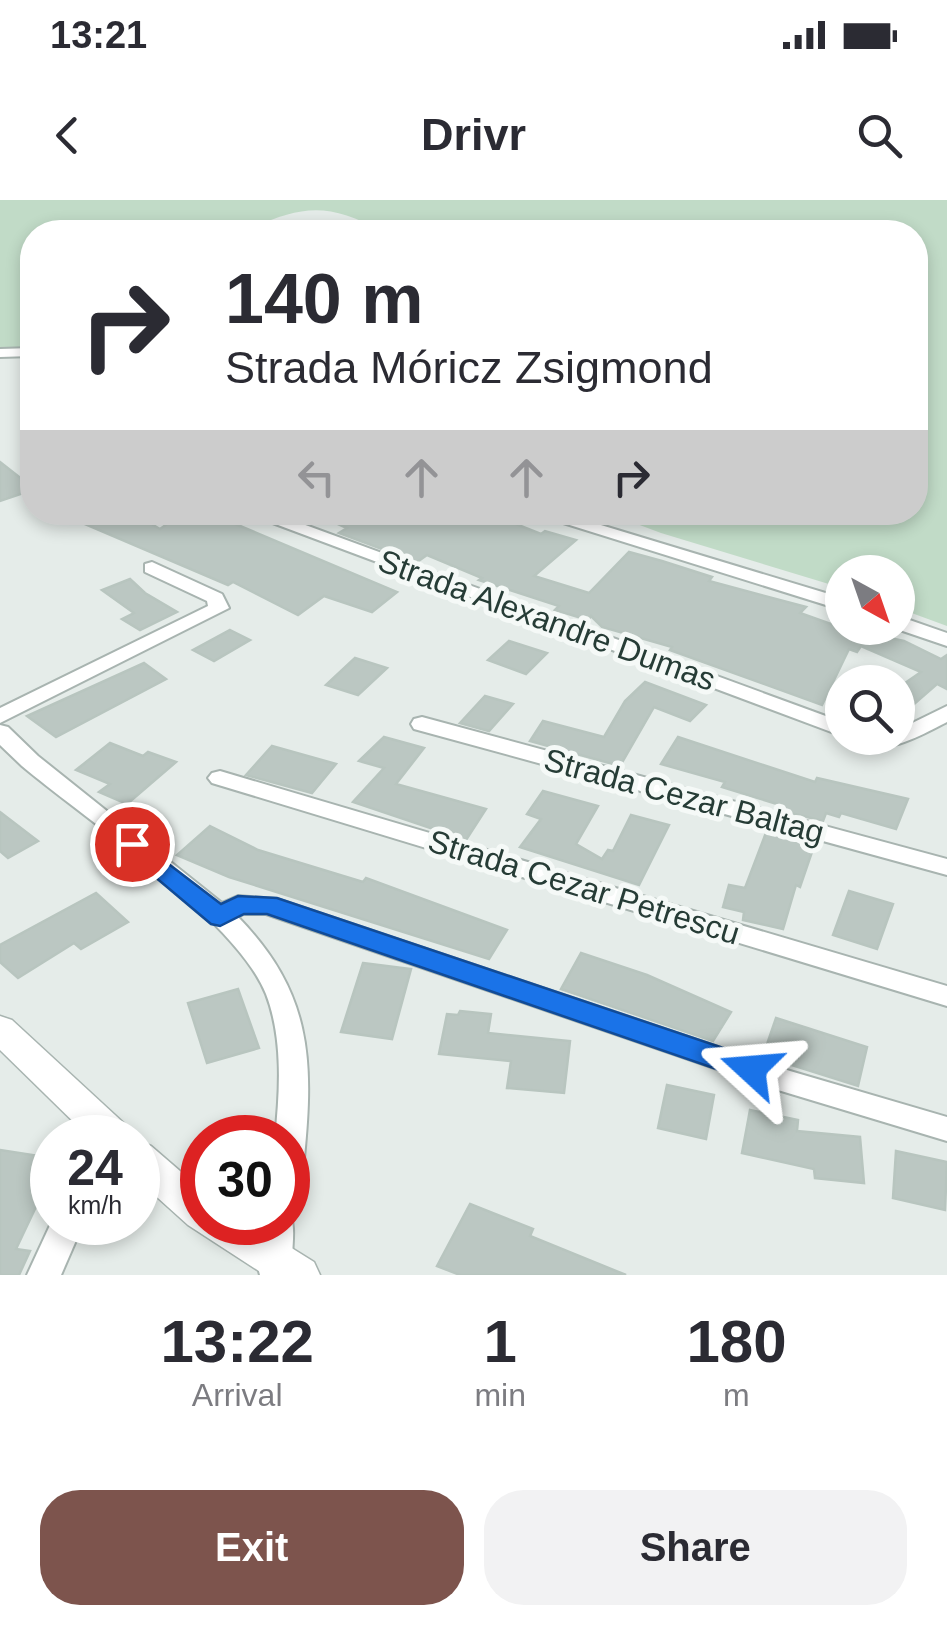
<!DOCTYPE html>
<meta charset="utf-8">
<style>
:root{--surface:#fff;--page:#f2f2f3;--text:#2b2b33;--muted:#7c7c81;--accent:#7d544d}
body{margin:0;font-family:Helvetica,sans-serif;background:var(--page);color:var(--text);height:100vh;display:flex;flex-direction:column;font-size:38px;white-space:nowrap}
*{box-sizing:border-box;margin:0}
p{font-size:32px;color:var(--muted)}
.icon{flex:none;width:55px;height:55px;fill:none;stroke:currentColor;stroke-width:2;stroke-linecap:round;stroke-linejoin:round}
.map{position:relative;height:1075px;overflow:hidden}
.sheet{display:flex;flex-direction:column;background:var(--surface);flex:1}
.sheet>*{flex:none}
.guide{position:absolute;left:20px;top:20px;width:908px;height:305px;border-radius:40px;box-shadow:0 5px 15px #0003;background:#fff;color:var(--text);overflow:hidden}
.needle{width:65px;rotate:140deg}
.controls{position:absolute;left:825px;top:355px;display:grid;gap:20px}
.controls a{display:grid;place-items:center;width:90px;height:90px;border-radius:50%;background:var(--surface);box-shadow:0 5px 15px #0003;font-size:50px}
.speed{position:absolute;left:30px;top:915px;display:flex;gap:20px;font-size:50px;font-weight:700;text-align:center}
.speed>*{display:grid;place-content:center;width:130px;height:130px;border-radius:50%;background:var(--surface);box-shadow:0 5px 15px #0003;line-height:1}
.speed small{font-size:25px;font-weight:400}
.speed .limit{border:15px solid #d22;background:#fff;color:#111}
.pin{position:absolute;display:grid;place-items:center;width:85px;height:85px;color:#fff;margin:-42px;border:5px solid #fff;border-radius:50%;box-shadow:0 2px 10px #0007}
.me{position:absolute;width:110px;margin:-55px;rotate:289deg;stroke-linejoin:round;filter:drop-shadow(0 0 8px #0008)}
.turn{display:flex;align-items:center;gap:35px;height:210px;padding:0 40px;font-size:45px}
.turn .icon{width:130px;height:130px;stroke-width:2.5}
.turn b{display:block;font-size:70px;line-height:85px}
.lanes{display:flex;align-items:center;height:95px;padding:0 40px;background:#0003;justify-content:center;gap:50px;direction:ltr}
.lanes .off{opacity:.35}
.eta{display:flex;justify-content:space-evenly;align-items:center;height:170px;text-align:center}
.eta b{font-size:60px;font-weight:800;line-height:70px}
.primary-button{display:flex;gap:20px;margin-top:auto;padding:20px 40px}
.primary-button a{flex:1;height:115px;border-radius:40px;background:var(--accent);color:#fff;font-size:40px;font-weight:800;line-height:115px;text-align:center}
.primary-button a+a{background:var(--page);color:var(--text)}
.status{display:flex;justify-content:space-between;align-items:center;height:70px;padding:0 50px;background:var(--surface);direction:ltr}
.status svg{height:28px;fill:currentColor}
header{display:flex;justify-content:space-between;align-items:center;height:130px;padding:0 40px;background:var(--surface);font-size:45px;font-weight:800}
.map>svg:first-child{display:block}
.green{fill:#c1dbc7}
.building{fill:#bbc7c2;stroke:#b8c5bf;stroke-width:2.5}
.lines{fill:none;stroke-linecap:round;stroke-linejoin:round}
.minor-casing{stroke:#a8b4b0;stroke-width:4}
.tertiary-casing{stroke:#a8b4b0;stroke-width:3}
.minor{fill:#fff;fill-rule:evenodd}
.tertiary{fill:#fff;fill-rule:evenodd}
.route{fill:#1a73e8;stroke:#114b97;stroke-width:2.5}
.labels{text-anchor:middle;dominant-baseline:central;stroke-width:10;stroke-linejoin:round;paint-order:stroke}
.street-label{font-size:32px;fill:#263c36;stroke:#f5f9f7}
</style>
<div class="status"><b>13:21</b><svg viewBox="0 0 49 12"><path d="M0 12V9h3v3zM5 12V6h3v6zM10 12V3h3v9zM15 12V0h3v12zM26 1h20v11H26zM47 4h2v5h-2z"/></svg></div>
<header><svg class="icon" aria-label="back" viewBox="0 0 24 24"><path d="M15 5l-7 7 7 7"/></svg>Drivr<svg class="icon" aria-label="search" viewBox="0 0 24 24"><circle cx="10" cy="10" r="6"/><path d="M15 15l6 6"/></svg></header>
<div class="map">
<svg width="947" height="1075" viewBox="0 0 947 1075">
<rect width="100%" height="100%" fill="#e5ece9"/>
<path class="green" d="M0,0H947V426L898,408V372H842V388L661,333L637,324L624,313L915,312V32H383C326,0 299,6 243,32H32V148H0Z"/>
<g class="building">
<polygon points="0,262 32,287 32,290 0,301"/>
<polygon points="102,312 131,312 160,329 184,312 196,312 233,323 397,392 372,412 324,396 298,415 233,382 228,385 80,322"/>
<polygon points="311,312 482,312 496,316 541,334 545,331 576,340 534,376 589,393 629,352 662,361 712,377 709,381 806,407 800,413 842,428 904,441 941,459 947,455 947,489 937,484 898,518 898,488 921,472 861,446 857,452 849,449 822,505 670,450 672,447 602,427 591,416 588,420 555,410 559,406 479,380 482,378 427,355 417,362 339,333 347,328"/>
<polygon points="130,379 145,393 177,412 140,430 122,419 134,413 102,390"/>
<polygon points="230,430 250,440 214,461 193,450"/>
<polygon points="509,441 547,453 526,474 488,460"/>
<polygon points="355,458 387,468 358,495 326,485"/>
<polygon points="144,463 166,479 56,537 27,516"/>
<polygon points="645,482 706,505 690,521 654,507 620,566 530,541 543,521 604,537 625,501"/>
<polygon points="485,496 513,504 489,531 460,523"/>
<polygon points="384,537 424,548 396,584 486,609 466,640 353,602 384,568 359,561"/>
<polygon points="678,537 815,582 817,578 908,599 896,629 841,613 839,617 826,613 823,621 775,609 777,604 722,587 725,582 661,564"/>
<polygon points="110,543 143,556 148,552 176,562 127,604 99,592 110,584 76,570"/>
<polygon points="272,546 336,564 312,593 246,575"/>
<polygon points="543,591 598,606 576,644 602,659 608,650 613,651 631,615 669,625 639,685 520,647 541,619 527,614"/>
<polygon points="0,612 38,641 8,658 0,651"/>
<polygon points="210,626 258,650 363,682 366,678 507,730 489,759 229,677 177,655"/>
<polygon points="767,630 815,643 800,687 796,685 783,729 743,720 744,712 723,707 729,685 745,688"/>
<polygon points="849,691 893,704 877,749 833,735"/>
<polygon points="96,693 128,722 81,749 74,743 18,778 0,762 0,745"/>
<polygon points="581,753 647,775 731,812 713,841 561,789"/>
<polygon points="363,763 411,769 392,839 341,832"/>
<polygon points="238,789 259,848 207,863 188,803"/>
<polygon points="460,811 491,814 488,833 570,841 564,893 507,888 511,861 439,854 447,814 458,815"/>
<polygon points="776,818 867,847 858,886 763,856"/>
<polygon points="667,885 714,895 706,939 658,928"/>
<polygon points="750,910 798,920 797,931 860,937 864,983 815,978 814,969 742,953"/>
<polygon points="0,950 52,958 52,973 16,1049 30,1051 19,1075 0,1075"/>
<polygon points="896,951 947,962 945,1010 893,998"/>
<polygon points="470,1004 533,1029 530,1036 626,1075 460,1075 437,1066"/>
</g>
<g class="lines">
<g class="minor-casing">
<g id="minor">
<polygon points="32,148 32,156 0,157 0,149"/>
<polygon points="243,312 270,312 842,522 842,536"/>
<polygon points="528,312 558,312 842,398 842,410"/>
<polygon points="152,362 222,394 229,408 0,523 0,508 208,406 207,401 145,372 145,364"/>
<polygon points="898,416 947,433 947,446 894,428 898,428"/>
<path d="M947,506V522C923,534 879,561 856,538H898V530Z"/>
<polygon points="422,517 947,659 947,675 414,529 411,524 414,519"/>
<path d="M0,525L8,527L38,556L222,703L238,696L277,699L790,871L947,917V941L778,890L266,714H243L238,717C311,792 314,858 304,958L299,967L288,971V938H275C280,891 283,838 266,794C236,719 86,620 22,566L0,545Z"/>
<polygon points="220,571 947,786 947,806 212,583 208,578 212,573"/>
<path d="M288,1011C299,1029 288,1054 294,1075H260L256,1060L262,1022H288Z"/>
<polygon points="52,1021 84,1022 61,1075 27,1075"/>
</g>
</g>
<g class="tertiary-casing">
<g id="tertiary">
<polygon points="0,816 12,820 128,927 133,938 90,938 0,850"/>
<polygon points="138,941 151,946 202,990 202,1022 250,1022 314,1062 320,1075 265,1075 188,1025 138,980"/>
</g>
</g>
<use href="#minor" class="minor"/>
<use href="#tertiary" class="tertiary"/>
</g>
<polygon class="route" points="132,636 221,704 238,696 277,698 762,861 766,869 762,877 751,881 267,714 244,714 220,726 211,724 123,650 119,644"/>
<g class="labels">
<g class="street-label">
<text transform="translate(547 420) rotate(20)">Strada Alexandre Dumas</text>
<text transform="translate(684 596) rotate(15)">Strada Cezar Baltag</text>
<text transform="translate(584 687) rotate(17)">Strada Cezar Petrescu</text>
</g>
</g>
</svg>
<div class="controls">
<a><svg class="needle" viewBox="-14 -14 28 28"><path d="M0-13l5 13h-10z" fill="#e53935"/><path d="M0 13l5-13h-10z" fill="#7c7c81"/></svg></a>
<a><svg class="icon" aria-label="search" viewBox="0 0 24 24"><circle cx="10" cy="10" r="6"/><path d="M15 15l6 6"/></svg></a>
</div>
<div class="speed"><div>24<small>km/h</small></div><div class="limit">30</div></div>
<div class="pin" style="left:132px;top:644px;background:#d93025"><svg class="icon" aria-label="arrive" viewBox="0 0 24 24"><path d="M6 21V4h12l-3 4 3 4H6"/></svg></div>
<svg class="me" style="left:751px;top:869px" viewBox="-20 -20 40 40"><path d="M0-17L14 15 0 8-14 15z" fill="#1a73e8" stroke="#fff" stroke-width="4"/></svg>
<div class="guide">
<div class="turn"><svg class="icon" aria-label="right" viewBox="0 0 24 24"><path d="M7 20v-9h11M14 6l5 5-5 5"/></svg><div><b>140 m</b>Strada Móricz Zsigmond</div></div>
<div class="lanes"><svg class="icon off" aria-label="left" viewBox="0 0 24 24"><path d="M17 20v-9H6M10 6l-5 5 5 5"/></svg><svg class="icon off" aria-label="ahead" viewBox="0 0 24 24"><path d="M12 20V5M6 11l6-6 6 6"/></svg><svg class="icon off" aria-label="ahead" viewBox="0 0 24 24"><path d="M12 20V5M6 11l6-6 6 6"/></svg><svg class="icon" aria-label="right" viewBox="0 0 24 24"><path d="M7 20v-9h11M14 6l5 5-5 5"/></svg></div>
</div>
</div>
<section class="sheet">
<div class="eta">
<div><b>13:22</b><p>Arrival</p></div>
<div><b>1</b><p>min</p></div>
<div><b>180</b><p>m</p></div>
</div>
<div class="primary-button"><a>Exit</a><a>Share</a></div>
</section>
